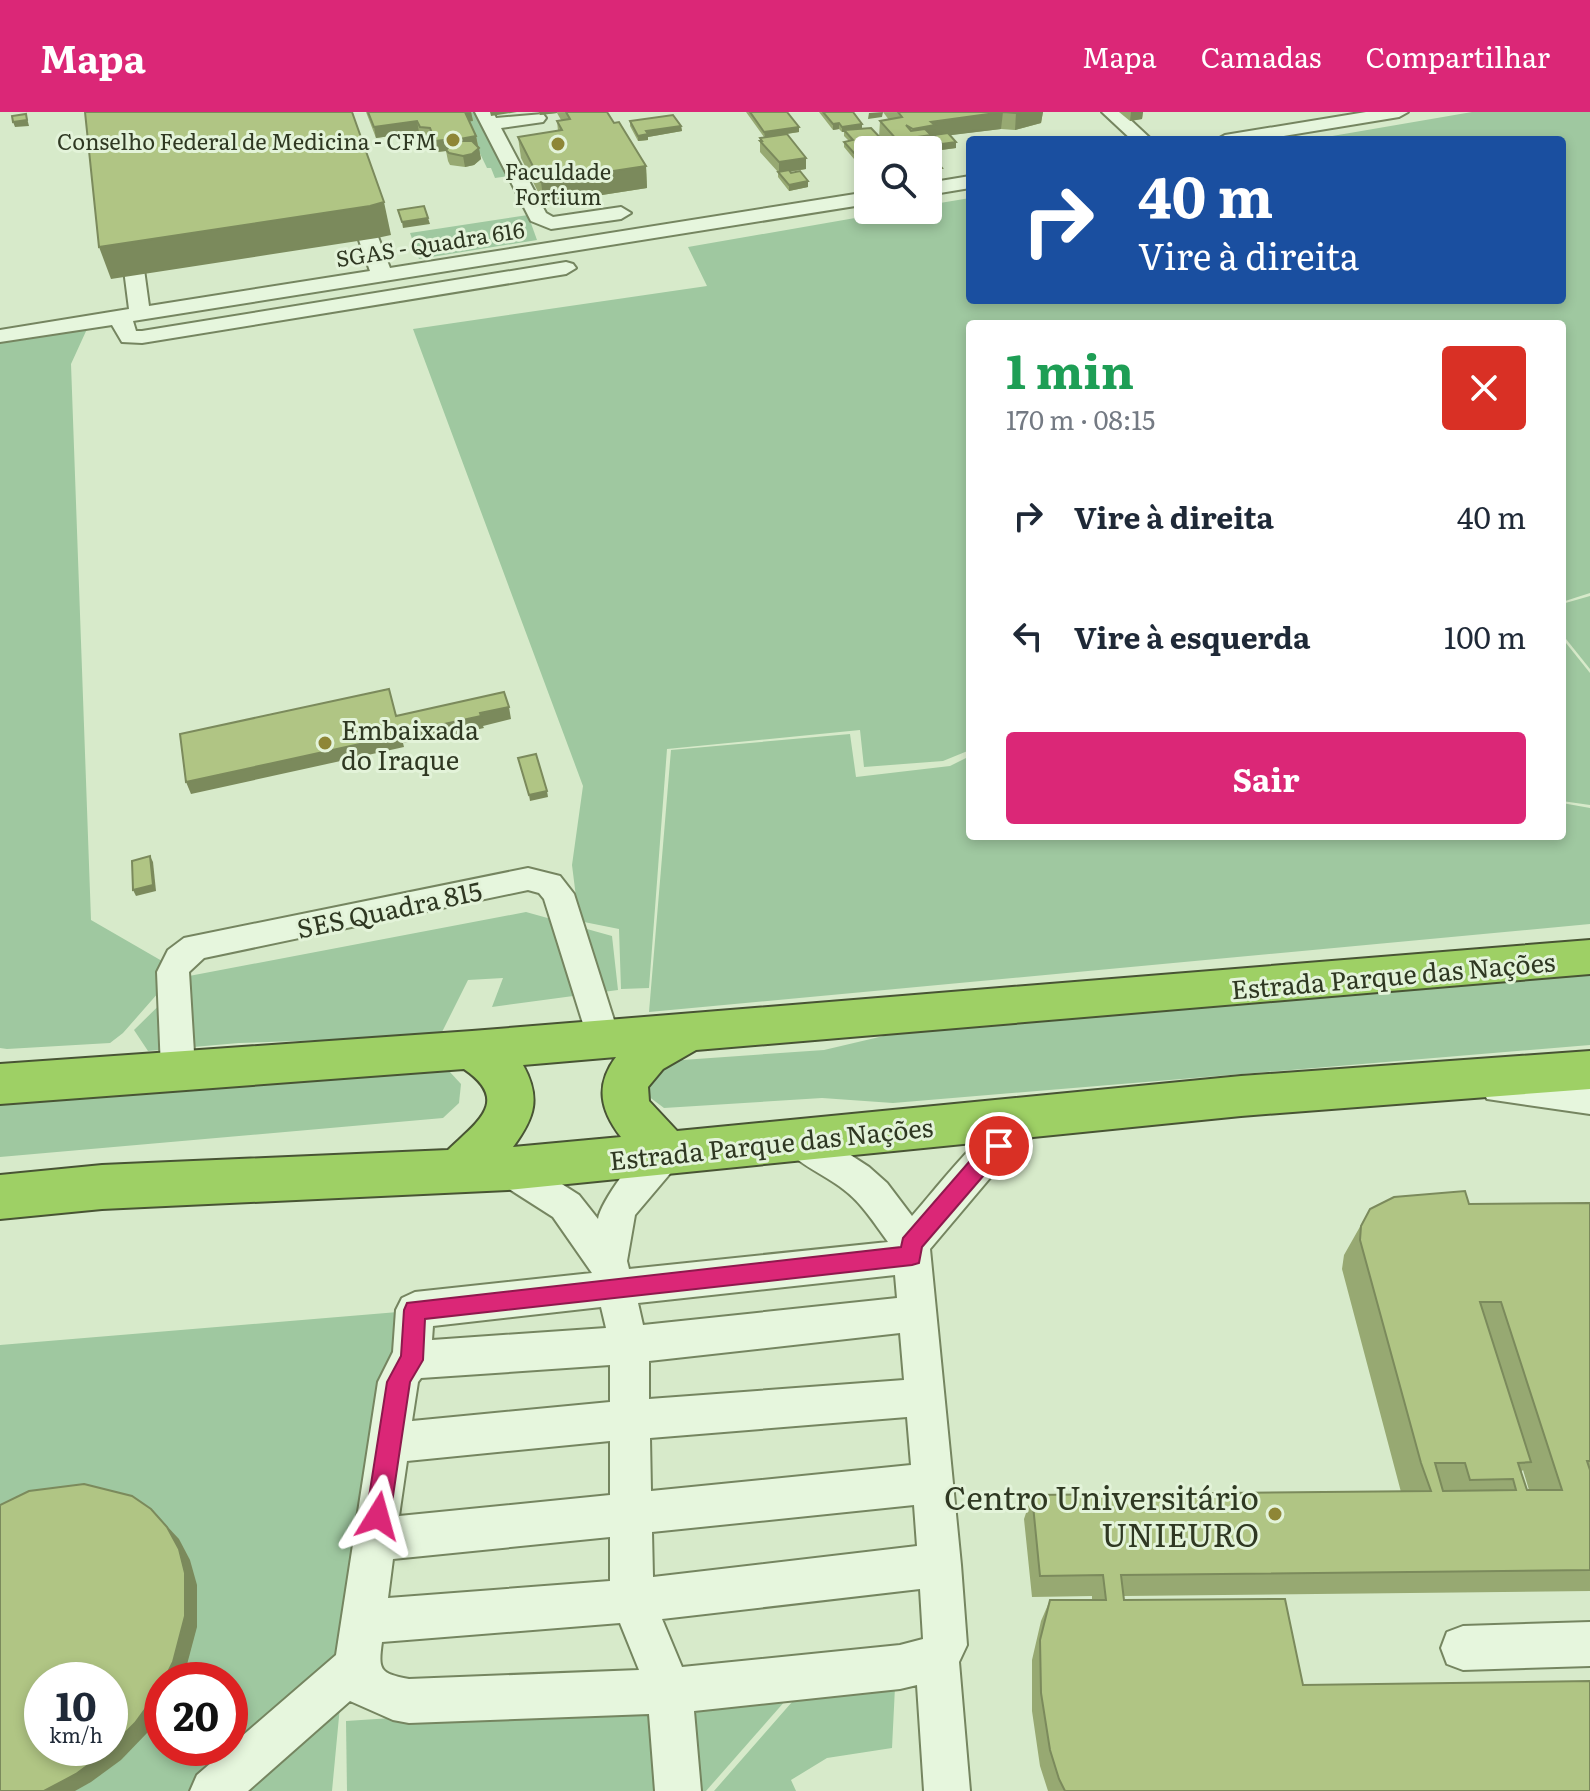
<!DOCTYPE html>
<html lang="pt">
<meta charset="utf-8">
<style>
:root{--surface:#fff;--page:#f2f2f3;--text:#1f2937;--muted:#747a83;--accent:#db2777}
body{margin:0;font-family:Literata,serif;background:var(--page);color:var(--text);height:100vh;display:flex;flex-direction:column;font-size:30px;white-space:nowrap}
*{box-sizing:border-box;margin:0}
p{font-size:26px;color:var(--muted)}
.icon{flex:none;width:44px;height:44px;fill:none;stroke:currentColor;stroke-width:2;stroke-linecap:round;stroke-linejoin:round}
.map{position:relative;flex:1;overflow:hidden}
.panel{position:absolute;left:966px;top:208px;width:600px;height:520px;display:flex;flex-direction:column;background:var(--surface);border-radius:8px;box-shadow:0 4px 12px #0003}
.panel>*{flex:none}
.hud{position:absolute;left:966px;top:24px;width:600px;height:168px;border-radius:8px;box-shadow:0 4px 12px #0003;background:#1a4fa0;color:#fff;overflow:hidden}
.buttons{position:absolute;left:854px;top:24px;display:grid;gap:16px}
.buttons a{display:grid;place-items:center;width:88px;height:88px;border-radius:8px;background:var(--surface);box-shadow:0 4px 12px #0003;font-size:40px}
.speed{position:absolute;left:24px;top:1550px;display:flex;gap:16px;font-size:40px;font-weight:700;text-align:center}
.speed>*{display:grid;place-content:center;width:104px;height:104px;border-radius:50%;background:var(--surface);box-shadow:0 4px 12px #0003;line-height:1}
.speed small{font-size:20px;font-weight:400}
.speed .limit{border:12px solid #d22;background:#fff;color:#111}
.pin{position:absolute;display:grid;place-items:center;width:68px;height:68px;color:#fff;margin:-34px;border:4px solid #fff;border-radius:50%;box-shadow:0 2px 8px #0007}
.me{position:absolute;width:88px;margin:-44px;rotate:8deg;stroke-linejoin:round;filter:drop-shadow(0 0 6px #0008)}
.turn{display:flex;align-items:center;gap:28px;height:168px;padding:0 40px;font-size:36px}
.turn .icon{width:104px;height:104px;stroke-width:2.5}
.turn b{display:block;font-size:56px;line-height:68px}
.round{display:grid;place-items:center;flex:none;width:84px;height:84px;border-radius:8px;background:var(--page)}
.head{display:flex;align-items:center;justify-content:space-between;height:136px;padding:0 40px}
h1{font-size:48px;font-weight:700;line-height:60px;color:#1e9e55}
.cta{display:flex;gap:16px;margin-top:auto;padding:16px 40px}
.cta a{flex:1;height:92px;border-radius:8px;background:var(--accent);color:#fff;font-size:32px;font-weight:700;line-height:92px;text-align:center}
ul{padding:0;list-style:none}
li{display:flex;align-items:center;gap:24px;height:120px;padding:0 40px}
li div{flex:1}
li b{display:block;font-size:30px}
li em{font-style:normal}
header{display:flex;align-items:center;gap:48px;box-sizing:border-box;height:112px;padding:0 40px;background:var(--accent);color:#fff}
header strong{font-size:38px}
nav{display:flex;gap:44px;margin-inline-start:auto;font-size:28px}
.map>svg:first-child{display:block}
.green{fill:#9fc8a0;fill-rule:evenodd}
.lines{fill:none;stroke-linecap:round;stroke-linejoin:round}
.minor-casing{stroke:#758560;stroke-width:4}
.highway-casing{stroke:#485434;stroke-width:4}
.minor{fill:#e6f6dd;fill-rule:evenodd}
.highway{fill:#9ed065;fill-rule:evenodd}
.wall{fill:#97a972;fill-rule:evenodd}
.shaded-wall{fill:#7b8a5c}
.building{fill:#b0c584;stroke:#7b8a5c;stroke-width:2;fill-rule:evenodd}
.route{fill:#db2777;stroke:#8e194d;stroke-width:2}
.poi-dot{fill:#8e8636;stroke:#e3f3d9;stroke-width:3}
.labels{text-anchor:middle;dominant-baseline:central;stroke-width:6;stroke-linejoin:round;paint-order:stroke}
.far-poi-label{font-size:22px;fill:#2f3822;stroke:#e3f3d9;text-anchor:end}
.far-street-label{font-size:22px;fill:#2f3822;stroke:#e3f3d9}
.poi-label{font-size:26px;fill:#2f3822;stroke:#e3f3d9;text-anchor:start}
.street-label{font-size:26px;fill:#2f3822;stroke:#e3f3d9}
.near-poi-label{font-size:32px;fill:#2f3822;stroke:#e3f3d9;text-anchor:end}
</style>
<header>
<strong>Mapa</strong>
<nav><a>Mapa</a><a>Camadas</a><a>Compartilhar</a></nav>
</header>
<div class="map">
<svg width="1590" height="1679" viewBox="0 0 1590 1679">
<rect width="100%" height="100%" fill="#d7eaca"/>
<g class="green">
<polygon points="460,0 478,0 509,64 495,66 491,56 487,56"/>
<polygon points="1472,0 1590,0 1590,481 1562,490 1562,212 970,212 970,638 943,649 864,655 860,618 667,637 649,876 621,877 619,817 579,809 572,753 583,674 413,217 707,174 688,135 901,98 928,98 928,93 970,86 970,188 1562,188 1562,28 1309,28"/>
<polygon points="528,103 537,128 419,147 410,121"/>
<polygon points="87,217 71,252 91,808 162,849 159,880 123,921 110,931 7,937 0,936 0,229"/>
<polygon points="1590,484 1590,557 1562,522 1562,492"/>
<polygon points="1562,526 1590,561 1590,693 1562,689"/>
<polygon points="850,622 856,665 950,654 970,644 970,724 1562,724 1562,691 1590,696 1590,812 649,900 671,638"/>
<polygon points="526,800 612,824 618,878 492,895 503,866 468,868 440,924 239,931 148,939 134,918 189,864"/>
<polygon points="1590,861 1590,933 893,991 822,986 664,996 648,984 647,967 668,949 824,938 892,922"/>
<polygon points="429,956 449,959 461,972 459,991 443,1006 0,1045 0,993"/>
<path d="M398,1200L345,1541L332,1679H0V1233ZM42,1568H110V1636H42ZM162,1568H230V1636H162Z"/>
<polygon points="895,1575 892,1636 827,1646 791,1668 796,1679 714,1679 792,1590"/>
<polygon points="793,1580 706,1679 347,1679 346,1609"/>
</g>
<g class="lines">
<g class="minor-casing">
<g id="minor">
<polygon points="475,0 493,0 496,6 543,2 546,6 543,10 501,16 546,101 553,105 621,95 631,101 621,107 551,117 531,109"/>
<polygon points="1102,0 1122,0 1152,28 1132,28"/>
<polygon points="1366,0 1408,0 1399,5 1259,28 1216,28 1225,23"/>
<polygon points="970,64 970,76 928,83 928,71"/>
<polygon points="868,80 868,92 133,209 136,219 142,219 566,150 573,152 576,156 566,162 142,231 122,230 112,213 0,230 0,218 129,197 123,150 133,144 143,150 149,194 370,159 355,117 365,111 375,117 390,156"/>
<polygon points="528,756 560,764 574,782 620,927 615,937 603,941 591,937 544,787 539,781 528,778 204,846 189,860 195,957 190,967 178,971 166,967 161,957 157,860 168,838 184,826"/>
<polygon points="1499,963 1590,974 1590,1002 1487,987 1482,977 1487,967"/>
<path d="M1032,989L1044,994L1049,1004L1044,1014L995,1060L930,1137L961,1453L967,1533L959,1550L970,1679H924L917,1573L900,1577L694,1599L701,1679H655L649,1602L409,1611L393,1608L350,1589L248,1679H190L197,1663L336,1543L378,1270L393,1240L396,1198L402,1186L415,1180L592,1161L553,1105L495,1068L490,1057L495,1046L508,1042L521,1046L579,1083L598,1107C601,1089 638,1039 654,1029C663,1023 670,1026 679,1029L684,1040L679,1051L635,1103L627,1149L629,1157L888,1130C874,1111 862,1091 843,1077C823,1061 791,1050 779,1027L785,1016L797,1012L809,1016L869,1055L887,1071L912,1104C941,1071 992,1003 1032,989ZM895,1163L897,1186L643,1213L638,1191ZM601,1195L606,1216L432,1228L433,1214ZM900,1221L904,1268L649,1287V1249ZM610,1253V1290L412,1309L418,1270L421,1266ZM907,1305L911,1353L651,1379L650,1326ZM610,1329V1383L399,1404L407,1349ZM914,1393L917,1434L653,1465L652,1420ZM610,1425V1469L388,1486L393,1447ZM920,1477L923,1527L900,1533L682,1555L662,1507ZM620,1511L639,1558L409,1567C380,1561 378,1559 382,1530Z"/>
<polygon points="1590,1510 1590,1554 1463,1558 1447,1552 1441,1536 1447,1520 1463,1514"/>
</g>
</g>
<g class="highway-casing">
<path id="highway" d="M1590,828V862L696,938L663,957L648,975L649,989L677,1019L1241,964L1590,939V977L1241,1004L508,1078L102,1097L0,1107V1063L102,1053L448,1038C477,1010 511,989 464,957L0,992V952L472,919ZM616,945C595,973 600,998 621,1025L513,1035C535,1005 541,986 523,953Z"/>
</g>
<use href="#minor" class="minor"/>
<use href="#highway" class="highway"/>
</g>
<g class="wall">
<polygon points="366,0 471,0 473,9 469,9 476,24 481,47 474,53 465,55 450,53 448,49 446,39 437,40 432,27 422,26 419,20 376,26"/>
<polygon points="538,0 607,0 614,11 646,54 647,76 544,92 521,46 518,25 558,19 557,9 561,8 557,1 540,3"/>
<polygon points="746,0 787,0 799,20 787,22 806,46 806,57 790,60 808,75 789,79 778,65 778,60 760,40 760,26 764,25"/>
<polygon points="819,0 853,0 862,12 862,17 879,25 880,9 889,8 883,0 1043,0 1041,11 1015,18 1001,17 950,23 956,36 941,38 934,29 931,30 930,40 929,40 941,61 928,63 928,38 890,38 889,37 889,38 868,38 854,47 844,35 844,30 849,29 844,24 844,20 842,20 839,17 833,18"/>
<polygon points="1119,0 1143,0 1142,7 1130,9"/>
<polygon points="630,9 681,14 682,19 648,25 648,28 638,29 630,14"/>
<path d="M1590,1091V1479L1124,1484V1488L1303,1573L1590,1679H1048L1040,1654L1032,1599V1548L1041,1509L1050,1488H1092V1484L1032,1485L1024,1407L1032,1383L1401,1380L1342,1157L1344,1143L1370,1097L1469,1092ZM1523,1358L1529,1378H1527L1521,1360Z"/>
</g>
<g class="shaded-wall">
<polygon points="465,0 471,0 473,9 466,10"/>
<polygon points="490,0 517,0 491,4"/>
<polygon points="539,0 557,0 557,1 540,3"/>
<polygon points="883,0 882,5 868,7 869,1"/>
<polygon points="1003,0 1001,17 936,25 934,24 934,30 931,30 930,40 928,40 928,38 896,38 897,28 912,26 913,17 931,10"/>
<polygon points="1021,0 1043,0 1041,11 1015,18 1016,1"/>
<polygon points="1131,0 1143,0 1142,7 1130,9"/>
<polygon points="26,2 29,14 15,15 13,10"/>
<polygon points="417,9 419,20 376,26 374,15"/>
<polygon points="839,11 839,17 833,18 833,12"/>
<polygon points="862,12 862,18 844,18 844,20 842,20 842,15"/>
<polygon points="681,14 682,19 648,25 648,28 638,29 638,24 646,19"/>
<polygon points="799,15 799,20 765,25 764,20"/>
<polygon points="476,24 478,35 462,38 460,27"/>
<polygon points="452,27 454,38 437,40 435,29"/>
<polygon points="956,30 956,36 941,38 942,32"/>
<polygon points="479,36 481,47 474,53 465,55 463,44"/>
<polygon points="868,39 868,44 854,47 854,41"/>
<polygon points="806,46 806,57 779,61 779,50"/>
<polygon points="646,54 647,76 544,92 541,70"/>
<polygon points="942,56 941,61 928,63 928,58"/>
<polygon points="808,69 808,75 789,79 789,73"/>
<polygon points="384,90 391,123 377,126 111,167 99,135"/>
<polygon points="428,106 430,112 403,116 402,110"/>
<polygon points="509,595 511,607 483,614 484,616 429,628 428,626 403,631 400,619"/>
<polygon points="401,623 404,635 191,682 186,670"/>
<polygon points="547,679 548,685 530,689 529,683"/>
<polygon points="150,744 153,750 156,779 136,784 133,778"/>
<polygon points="151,1397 179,1427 190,1448 197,1473 197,1515 185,1560 181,1568 164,1568"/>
<polygon points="162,1572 162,1601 148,1620 121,1648 91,1670 75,1679 44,1679"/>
</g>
<g class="building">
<polygon points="85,0 352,0 384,90 370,94 99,135"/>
<polygon points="368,0 465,0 476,24 460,27 461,29 472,29 479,36 472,42 463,44 449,41 446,38 454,30 452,27 435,29 430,16 420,15 417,9 374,15"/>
<polygon points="566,0 607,0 614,11 619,10 646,54 541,70 518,25 562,18 557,9 570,7"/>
<polygon points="750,0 787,0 799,15 764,20"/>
<polygon points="823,0 853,0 862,12 842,15 839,11 833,12"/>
<polygon points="898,0 1021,0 1016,1 1003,0 931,10 935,13 913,17 906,13 911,19 925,17 931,23 897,28 880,9 902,5"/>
<polygon points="26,2 27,8 13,10 12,4"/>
<polygon points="673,3 681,14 646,19 648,22 638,24 630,9"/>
<polygon points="871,16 889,35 854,41 844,30 853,28 844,18"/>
<polygon points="948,21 956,30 942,32 934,23"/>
<polygon points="787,22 806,46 779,50 760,29 762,29 760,26"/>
<polygon points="928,39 942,56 928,58"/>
<polygon points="789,58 791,61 800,59 808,69 789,73 778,60"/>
<polygon points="424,94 428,106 402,110 398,98"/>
<polygon points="389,577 396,604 504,580 509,595 480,601 481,604 426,616 425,613 400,619 401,623 186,670 180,622"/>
<polygon points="536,642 547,679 529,683 518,646"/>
<polygon points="150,744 153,773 133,778 132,749"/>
<path d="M1465,1079L1469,1092L1590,1091V1349H1587L1590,1358V1458L1121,1463L1124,1488L1285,1487L1303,1573L1590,1569V1679H1065L1059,1667L1050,1638L1041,1581L1040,1528L1050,1488H1106L1103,1463L1040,1464L1032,1383L1431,1379L1421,1351L1360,1128L1361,1114L1370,1097L1394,1085ZM1480,1190H1501L1562,1378H1527L1518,1351L1531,1350ZM1435,1351H1465L1470,1368L1513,1367L1516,1378L1443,1379Z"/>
<path d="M84,1372L132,1384L151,1397L167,1415L179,1437L185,1461V1504L173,1550L164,1568H162V1572L157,1581L135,1611L107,1639L76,1662L44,1679H0V1393L29,1379ZM42,1568H110V1636H42Z"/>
</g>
<polygon class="route" points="999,1026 1006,1028 1009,1034 922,1135 919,1151 912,1153 425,1207 423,1248 410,1270 390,1404 387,1412 378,1416 370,1412 366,1404 387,1270 401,1244 404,1198 407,1191 901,1135 903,1126 975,1043"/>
<g class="poi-dot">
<circle cx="453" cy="28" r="8"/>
<circle cx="558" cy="32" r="8"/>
<circle cx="325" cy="631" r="8"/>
<circle cx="1275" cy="1402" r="8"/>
</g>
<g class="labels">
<g class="far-poi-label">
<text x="437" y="28">Conselho Federal de Medicina - CFM</text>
<text x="558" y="58" text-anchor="middle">Faculdade<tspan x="558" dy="25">Fortium</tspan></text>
</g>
<g class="far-street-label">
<text transform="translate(430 131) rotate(-9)">SGAS - Quadra 616</text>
</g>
<g class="poi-label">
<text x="341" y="616">Embaixada<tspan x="341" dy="30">do Iraque</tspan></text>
</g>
<g class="street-label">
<text transform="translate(389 796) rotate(-12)">SES Quadra 815</text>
<text transform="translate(1393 862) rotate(-5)">Estrada Parque das Nações</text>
<text transform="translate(771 1030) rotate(-6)">Estrada Parque das Nações</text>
</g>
<g class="near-poi-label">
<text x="1259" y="1384">Centro Universitário<tspan x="1259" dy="37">UNIEURO</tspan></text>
</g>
</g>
</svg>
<div class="buttons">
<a><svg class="icon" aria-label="search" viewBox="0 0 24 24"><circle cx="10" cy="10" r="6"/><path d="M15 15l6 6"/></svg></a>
</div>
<div class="speed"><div>10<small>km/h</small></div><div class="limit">20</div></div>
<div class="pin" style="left:999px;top:1034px;background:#d93025"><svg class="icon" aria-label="arrive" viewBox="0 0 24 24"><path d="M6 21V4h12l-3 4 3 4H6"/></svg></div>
<svg class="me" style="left:378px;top:1404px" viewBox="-20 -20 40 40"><path d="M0-17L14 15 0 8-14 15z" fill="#db2777" stroke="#fff" stroke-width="4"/></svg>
<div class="hud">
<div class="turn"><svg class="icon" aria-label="right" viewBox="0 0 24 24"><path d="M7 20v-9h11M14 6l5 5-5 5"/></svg><div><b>40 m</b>Vire à direita</div></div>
</div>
<section class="panel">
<div class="head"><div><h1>1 min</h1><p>170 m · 08:15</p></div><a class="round" style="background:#d93025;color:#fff"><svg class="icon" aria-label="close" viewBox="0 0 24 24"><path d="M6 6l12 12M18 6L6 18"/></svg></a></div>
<ul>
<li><svg class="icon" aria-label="right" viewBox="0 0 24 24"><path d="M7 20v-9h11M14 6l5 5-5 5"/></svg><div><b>Vire à direita</b></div><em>40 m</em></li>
<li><svg class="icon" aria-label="left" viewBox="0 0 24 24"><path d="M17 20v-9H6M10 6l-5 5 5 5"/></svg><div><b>Vire à esquerda</b></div><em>100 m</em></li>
</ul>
<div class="cta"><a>Sair</a></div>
</section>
</div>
